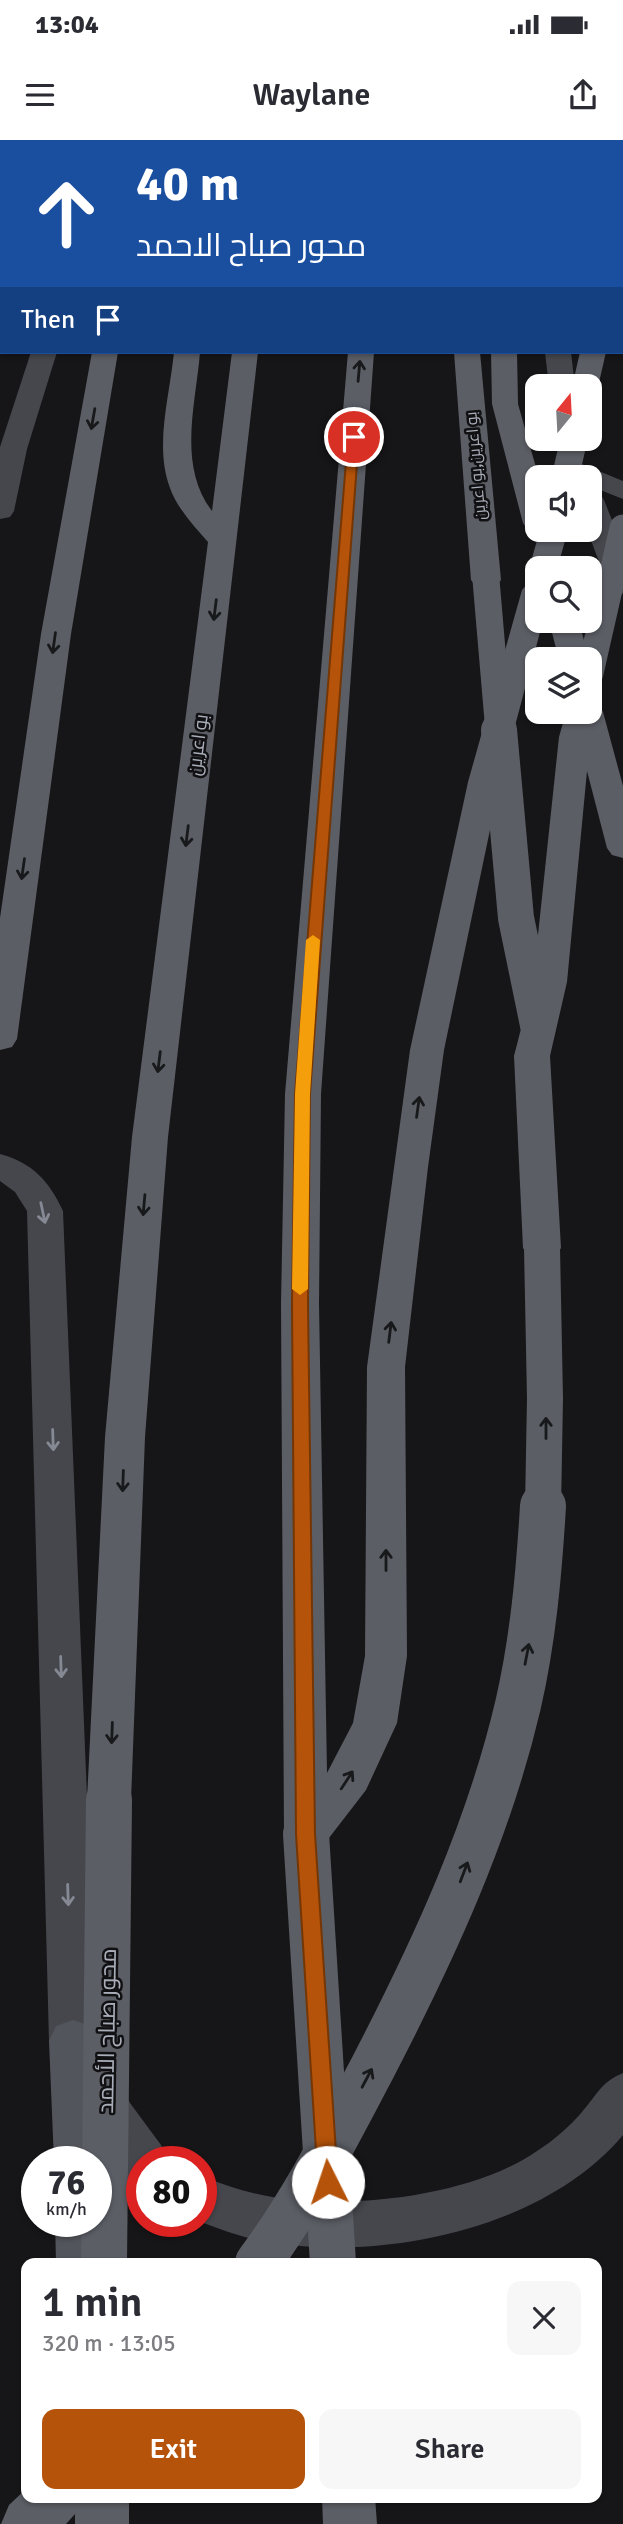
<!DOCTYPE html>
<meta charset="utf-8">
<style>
:root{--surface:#fff;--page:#f7f7f7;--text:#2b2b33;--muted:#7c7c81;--accent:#b45309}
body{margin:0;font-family:Signika,Cairo,sans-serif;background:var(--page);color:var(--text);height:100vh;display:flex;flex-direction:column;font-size:26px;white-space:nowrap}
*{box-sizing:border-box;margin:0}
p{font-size:23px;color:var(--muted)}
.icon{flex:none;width:38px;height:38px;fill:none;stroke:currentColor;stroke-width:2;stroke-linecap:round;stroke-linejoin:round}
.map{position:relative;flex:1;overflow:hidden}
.panel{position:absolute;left:21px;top:2118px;width:581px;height:245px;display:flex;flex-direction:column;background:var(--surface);border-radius:14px;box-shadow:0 2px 5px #0004}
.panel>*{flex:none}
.top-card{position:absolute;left:0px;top:0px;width:623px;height:214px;box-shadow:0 2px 5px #0004;background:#1a4fa0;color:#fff;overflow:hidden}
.needle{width:46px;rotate:18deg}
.tools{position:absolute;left:525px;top:234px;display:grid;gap:14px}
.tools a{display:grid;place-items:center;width:77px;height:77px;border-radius:14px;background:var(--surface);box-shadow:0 2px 5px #0004;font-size:35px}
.speed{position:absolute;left:21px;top:2006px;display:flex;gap:14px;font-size:35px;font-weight:700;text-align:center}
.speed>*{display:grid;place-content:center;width:91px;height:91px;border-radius:50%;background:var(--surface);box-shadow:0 2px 5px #0004;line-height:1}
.speed small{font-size:18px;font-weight:400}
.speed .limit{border:10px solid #d22;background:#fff;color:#111}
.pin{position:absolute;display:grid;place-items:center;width:60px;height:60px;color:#fff;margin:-30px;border:4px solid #fff;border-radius:50%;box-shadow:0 2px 7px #0007}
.me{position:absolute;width:77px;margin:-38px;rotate:356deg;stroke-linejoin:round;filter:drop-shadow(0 0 5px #0008)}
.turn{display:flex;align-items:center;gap:24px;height:147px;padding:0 21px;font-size:32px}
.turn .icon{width:91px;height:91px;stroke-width:2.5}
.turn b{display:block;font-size:49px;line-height:60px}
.then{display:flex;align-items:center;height:66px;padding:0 21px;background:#0003;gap:14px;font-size:26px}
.round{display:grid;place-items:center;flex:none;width:74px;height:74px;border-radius:14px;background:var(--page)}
.summary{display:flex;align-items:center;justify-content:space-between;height:119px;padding:0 21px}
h1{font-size:42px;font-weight:600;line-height:52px}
.cta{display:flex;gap:14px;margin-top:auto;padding:14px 21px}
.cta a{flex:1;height:80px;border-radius:14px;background:var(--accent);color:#fff;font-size:28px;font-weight:600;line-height:80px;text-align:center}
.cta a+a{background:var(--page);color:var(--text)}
.status{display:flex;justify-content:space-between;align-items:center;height:49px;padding:0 35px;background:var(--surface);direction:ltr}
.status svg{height:19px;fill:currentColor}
header{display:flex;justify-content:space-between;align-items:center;height:91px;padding:0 21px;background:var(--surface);font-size:32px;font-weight:600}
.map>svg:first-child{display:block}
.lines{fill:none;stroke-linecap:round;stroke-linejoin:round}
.minor{fill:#37383d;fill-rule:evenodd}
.secondary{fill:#45474d;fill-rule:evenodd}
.primary{fill:#53555c;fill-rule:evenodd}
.trunk{fill:#5b5e65;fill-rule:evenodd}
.trunk-bridge-far2{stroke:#5b5e65;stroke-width:27}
.trunk-bridge-far1{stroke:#5b5e65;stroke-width:36}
.trunk-bridge{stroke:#5b5e65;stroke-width:46}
.oneway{stroke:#18191b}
.oneway2{stroke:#858993}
.route{fill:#b45309;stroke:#753606;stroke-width:2}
.slow{fill:#f59e0b}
.labels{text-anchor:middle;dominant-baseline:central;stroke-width:5;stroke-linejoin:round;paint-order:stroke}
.far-street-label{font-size:16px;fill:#a8adb8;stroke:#111113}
.street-label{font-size:19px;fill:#a8adb8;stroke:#111113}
.near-street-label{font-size:23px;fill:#a8adb8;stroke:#111113}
</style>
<div class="status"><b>13:04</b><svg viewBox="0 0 49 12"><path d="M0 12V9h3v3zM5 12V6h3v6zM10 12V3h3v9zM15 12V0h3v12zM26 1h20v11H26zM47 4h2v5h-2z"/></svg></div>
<header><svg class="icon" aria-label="menu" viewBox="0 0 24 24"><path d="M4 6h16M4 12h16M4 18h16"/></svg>Waylane<svg class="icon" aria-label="share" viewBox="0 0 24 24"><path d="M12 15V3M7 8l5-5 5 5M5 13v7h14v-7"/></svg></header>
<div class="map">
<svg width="623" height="2384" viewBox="0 0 623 2384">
<rect width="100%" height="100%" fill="#161618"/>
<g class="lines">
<g class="minor">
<rect x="0" y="82" width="2" height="14"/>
<polygon points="0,120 2,121 2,144 0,143"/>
<rect x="0" y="179" width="2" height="16"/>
</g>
<g class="secondary">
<rect x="54" y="0" width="24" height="2"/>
<rect x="536" y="0" width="24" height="2"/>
<polygon points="31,212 57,212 27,309 14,371 10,377 0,379 0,307"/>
<polygon points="545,212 571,212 575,247 549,247"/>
<polygon points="577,322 623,341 623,359 590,346 590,338 567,336 563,330 567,324"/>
<polygon points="590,352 600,354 604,360 623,408 623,454 613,451 608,445 587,390 590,390"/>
<path d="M0,1014C33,1023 49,1041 63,1071L97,1901L130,1963L161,2005L168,2021H142V2042C137,2041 130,2039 126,2036C98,2015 65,1935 49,1901L27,1071L15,1052L0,1041Z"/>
<path d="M623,1933V1995C547,2086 394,2119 280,2104C251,2101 225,2091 198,2081H201V2036C227,2046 251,2054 278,2058C355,2069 472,2056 537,2011C554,2000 569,1987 582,1972C597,1955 601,1942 623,1933Z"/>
</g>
<g class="primary">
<polygon points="73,1880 90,1886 97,1901 102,2021 96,2035 96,2021 54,2021 49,1901 56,1886"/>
<polygon points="96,2064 105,2081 106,2123 56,2123 55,2081 96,2081"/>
</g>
<g class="trunk">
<rect x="100" y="0" width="24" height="2"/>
<polygon points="131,0 155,0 130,2"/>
<rect x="186" y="0" width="24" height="2"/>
<polygon points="261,0 285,0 260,2"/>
<rect x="365" y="0" width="24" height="2"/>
<rect x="454" y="0" width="24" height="2"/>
<rect x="487" y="0" width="24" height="2"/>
<rect x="589" y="0" width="24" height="2"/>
<polygon points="92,212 118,212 71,494 17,899 12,907 0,910 0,778 41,494"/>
<path d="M174,212H200C196,264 177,325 212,371L232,212H258L168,997L145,1297L131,1660L125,1673L109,1678L93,1673L87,1660L105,1297L132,997L208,402C194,386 177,368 170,348C154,306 170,255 174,212Z"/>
<polygon points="348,212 374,212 321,954 319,1164 327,1633 353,1583 365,1516 367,1227 410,910 468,642 522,450 527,444 537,441 537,481 543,481 500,642 444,910 428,1027 405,1227 407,1516 397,1583 366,1650 322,1707 306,1713 290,1707 284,1694 281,1164 285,954"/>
<polygon points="454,212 480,212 501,440 496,446 486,449 476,446 471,440"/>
<polygon points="491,212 517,212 518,264 539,338 537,390 542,390 527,389 523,383 492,264"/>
<polygon points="580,212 606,212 598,247 594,253 590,254 590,247 572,247"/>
<polygon points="549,481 579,481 589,520 559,520"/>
<polygon points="590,563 599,565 603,572 623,646 623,718 612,715 607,708 587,631 567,842 550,916 561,1108 555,1117 542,1121 529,1117 523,1108 514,916 533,842 559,597 566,572 590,572"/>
<polygon points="26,2349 26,2357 129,2357 129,2384 75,2384 75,2374 66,2384 1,2384 9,2365"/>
<polygon points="322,2357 375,2357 377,2384 323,2384"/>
</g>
<g class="trunk-bridge-far2">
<polyline points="565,338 574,299"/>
<polyline points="543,429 554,390"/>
<polyline points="486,440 499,592"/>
<polyline points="590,533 623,388"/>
</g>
<g class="trunk-bridge-far1">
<polyline points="499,590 516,778 538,885"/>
<polyline points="542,1108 545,1258 543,1368"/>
</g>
<g class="trunk-bridge">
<polyline points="306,1694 333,2123"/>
<polyline points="104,2123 109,1660"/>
<path d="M258,2123C304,2061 337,1995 373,1927C433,1811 488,1693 518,1565C533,1500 539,1433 543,1366"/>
</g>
</g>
<defs><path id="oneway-shaft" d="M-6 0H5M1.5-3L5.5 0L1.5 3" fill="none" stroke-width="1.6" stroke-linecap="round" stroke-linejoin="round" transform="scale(1.75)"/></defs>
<g class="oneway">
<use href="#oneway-shaft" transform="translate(359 231) rotate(-85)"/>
<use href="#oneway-shaft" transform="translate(93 279) rotate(100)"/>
<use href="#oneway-shaft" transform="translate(215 470) rotate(97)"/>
<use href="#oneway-shaft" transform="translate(54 503) rotate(98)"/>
<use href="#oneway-shaft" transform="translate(187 696) rotate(97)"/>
<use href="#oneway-shaft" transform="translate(23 729) rotate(98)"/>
<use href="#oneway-shaft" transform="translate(159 922) rotate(97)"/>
<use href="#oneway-shaft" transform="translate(418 967) rotate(-82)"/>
<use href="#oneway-shaft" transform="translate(144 1065) rotate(95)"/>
<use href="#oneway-shaft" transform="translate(390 1192) rotate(-83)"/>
<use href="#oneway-shaft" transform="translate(546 1288) rotate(-90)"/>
<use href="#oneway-shaft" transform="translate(123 1341) rotate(92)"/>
<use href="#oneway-shaft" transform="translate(386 1420) rotate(-90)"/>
<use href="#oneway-shaft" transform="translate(527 1514) rotate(-79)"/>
<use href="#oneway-shaft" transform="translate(112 1593) rotate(92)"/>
<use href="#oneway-shaft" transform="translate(347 1640) rotate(-57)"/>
<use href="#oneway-shaft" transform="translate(464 1732) rotate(-69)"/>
<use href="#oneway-shaft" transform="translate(367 1938) rotate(-62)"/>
</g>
<g class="oneway2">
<use href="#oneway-shaft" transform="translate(43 1073) rotate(78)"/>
<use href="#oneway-shaft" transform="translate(53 1300) rotate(88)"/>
<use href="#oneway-shaft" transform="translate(61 1527) rotate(88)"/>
<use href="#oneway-shaft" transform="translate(68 1755) rotate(88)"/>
</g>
<polygon class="route" points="354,294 359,297 310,954 308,1164 315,1694 338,2042 335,2049 328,2052 321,2049 318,2042 296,1694 292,1164 295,954 348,297"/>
<polygon class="slow" points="313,795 320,800 310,954 308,1149 300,1155 292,1149 295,954 306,800"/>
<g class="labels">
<g class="far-street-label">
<text transform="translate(476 326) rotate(-95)">بو اعرين,بو اعرين</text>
</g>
<g class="street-label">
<text transform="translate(198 605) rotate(-83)">بو اعرين</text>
</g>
<g class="near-street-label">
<text transform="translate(107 1891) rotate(-89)">محور صباح الأحمد</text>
</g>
</g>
</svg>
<div class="tools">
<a><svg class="needle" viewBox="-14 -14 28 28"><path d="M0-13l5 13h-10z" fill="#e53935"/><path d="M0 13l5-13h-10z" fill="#7c7c81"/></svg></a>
<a><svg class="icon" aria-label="sound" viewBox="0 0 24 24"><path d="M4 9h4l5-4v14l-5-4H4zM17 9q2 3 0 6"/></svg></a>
<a><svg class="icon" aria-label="search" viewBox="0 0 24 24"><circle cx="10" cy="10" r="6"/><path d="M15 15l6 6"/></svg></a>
<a><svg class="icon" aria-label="layers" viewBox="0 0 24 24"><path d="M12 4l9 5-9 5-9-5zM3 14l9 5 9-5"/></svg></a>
</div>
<div class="speed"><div>76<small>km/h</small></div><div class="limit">80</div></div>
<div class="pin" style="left:354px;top:297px;background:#d93025"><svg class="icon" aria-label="arrive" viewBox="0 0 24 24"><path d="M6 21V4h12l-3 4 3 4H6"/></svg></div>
<svg class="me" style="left:328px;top:2042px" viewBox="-20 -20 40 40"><circle r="19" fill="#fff"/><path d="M0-13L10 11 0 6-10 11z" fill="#b45309"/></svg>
<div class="top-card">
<div class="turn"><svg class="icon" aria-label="ahead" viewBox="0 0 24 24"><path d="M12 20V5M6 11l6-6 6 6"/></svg><div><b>40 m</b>محور صباح الاحمد</div></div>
<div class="then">Then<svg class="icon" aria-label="arrive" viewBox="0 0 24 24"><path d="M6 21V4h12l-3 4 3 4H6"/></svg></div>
</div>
<section class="panel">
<div class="summary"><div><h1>1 min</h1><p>320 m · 13:05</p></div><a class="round"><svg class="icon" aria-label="close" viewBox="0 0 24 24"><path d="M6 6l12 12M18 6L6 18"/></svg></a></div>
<div class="cta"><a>Exit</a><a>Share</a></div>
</section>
</div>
